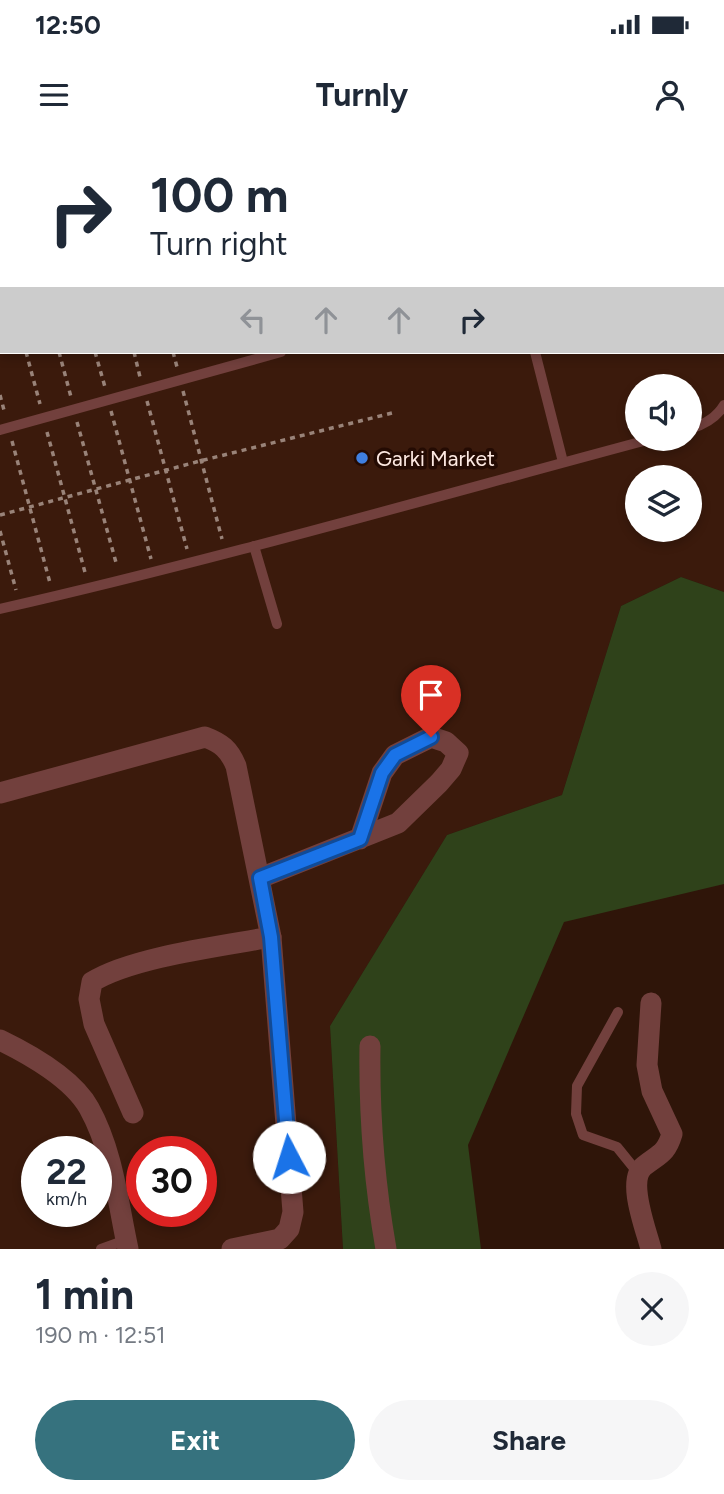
<!DOCTYPE html>
<meta charset="utf-8">
<style>
:root{--surface:#fff;--page:#f6f6f7;--text:#1f2937;--muted:#747a83;--accent:#36727e}
body{margin:0;font-family:Figtree,sans-serif;background:var(--page);color:var(--text);height:100vh;display:flex;flex-direction:column;font-size:26px;white-space:nowrap}
*{box-sizing:border-box;margin:0}
p{font-size:23px;color:var(--muted)}
.icon{flex:none;width:38px;height:38px;fill:none;stroke:currentColor;stroke-width:2;stroke-linecap:round;stroke-linejoin:round}
.map{position:relative;height:1109px;overflow:hidden}
.drawer{display:flex;flex-direction:column;background:var(--surface);flex:1}
.drawer>*{flex:none}
.top-card{position:absolute;left:0px;top:0px;width:724px;height:214px;box-shadow:0 4px 10px #0003;background:#fff;color:var(--text);overflow:hidden}
.fabs{position:absolute;left:625px;top:234px;display:grid;gap:14px}
.fabs a{display:grid;place-items:center;width:77px;height:77px;border-radius:50%;background:var(--surface);box-shadow:0 4px 10px #0003;font-size:35px}
.speed{position:absolute;left:21px;top:996px;display:flex;gap:14px;font-size:35px;font-weight:700;text-align:center}
.speed>*{display:grid;place-content:center;width:91px;height:91px;border-radius:50%;background:var(--surface);box-shadow:0 4px 10px #0003;line-height:1}
.speed small{font-size:18px;font-weight:400}
.speed .limit{border:10px solid #d22;background:#fff;color:#111}
.pin{position:absolute;display:grid;place-items:center;width:60px;height:60px;color:#fff;margin:-72px -30px;border-radius:50% 50% 50% 0;rotate:-45deg;box-shadow:0 0 7px #0007}
.pin .icon{rotate:45deg}
.me{position:absolute;width:77px;margin:-38px;rotate:355deg;stroke-linejoin:round;filter:drop-shadow(0 0 5px #0008)}
.turn{display:flex;align-items:center;gap:24px;height:147px;padding:0 35px;font-size:32px}
.turn .icon{width:91px;height:91px;stroke-width:2.5}
.turn b{display:block;font-size:49px;line-height:60px}
.lanes{display:flex;align-items:center;height:66px;padding:0 35px;background:#0003;justify-content:center;gap:35px;direction:ltr}
.lanes .off{opacity:.35}
.round{display:grid;place-items:center;flex:none;width:74px;height:74px;border-radius:37px;background:var(--page)}
.overview{display:flex;align-items:center;justify-content:space-between;height:119px;padding:0 35px}
h1{font-size:42px;font-weight:700;line-height:52px}
.button{display:flex;gap:14px;margin-top:auto;padding:14px 35px}
.button a{flex:1;height:80px;border-radius:42px;background:var(--accent);color:#fff;font-size:28px;font-weight:700;line-height:80px;text-align:center}
.button a+a{background:var(--page);color:var(--text)}
.status{display:flex;justify-content:space-between;align-items:center;height:49px;padding:0 35px;background:var(--surface);direction:ltr}
.status svg{height:19px;fill:currentColor}
header{display:flex;justify-content:space-between;align-items:center;height:91px;padding:0 35px;background:var(--surface);font-size:32px;font-weight:700}
.map>svg:first-child{display:block}
.built{fill:#3b1a0c;fill-rule:evenodd}
.green{fill:#2f421a}
.lines{fill:none;stroke-linecap:round;stroke-linejoin:round}
.path{stroke:#998379;stroke-width:3.5;stroke-dasharray:5 5;stroke-linecap:butt}
.service{stroke:#72403d;stroke-width:10}
.minor{stroke:#72403d;stroke-width:21}
.route-casing{stroke:#114b97;stroke-width:18}
.route{stroke:#1a73e8;stroke-width:12}
.shop-dot{fill:#3f7fe0;stroke:#240b03;stroke-width:2.5}
.labels{text-anchor:middle;dominant-baseline:central;stroke-width:7;stroke-linejoin:round;paint-order:stroke}
.poi-label{font-size:21px;fill:#fde9e2;stroke:#240b03;text-anchor:start}
</style>
<div class="status"><b>12:50</b><svg viewBox="0 0 49 12"><path d="M0 12V9h3v3zM5 12V6h3v6zM10 12V3h3v9zM15 12V0h3v12zM26 1h20v11H26zM47 4h2v5h-2z"/></svg></div>
<header><svg class="icon" aria-label="menu" viewBox="0 0 24 24"><path d="M4 6h16M4 12h16M4 18h16"/></svg>Turnly<svg class="icon" aria-label="person" viewBox="0 0 24 24"><circle cx="12" cy="8" r="4"/><path d="M4 21q1-7 8-7t8 7"/></svg></header>
<div class="map">
<svg width="724" height="1109" viewBox="0 0 724 1109">
<rect width="100%" height="100%" fill="#2f1509"/>
<path class="built" d="M0,0H724V452L681,437L621,466L562,655L447,695L330,886L343,1109H0ZM2,2H723V212H2ZM637,247H690V299H637ZM637,338H690V390H637ZM37,1012H96V1071H37ZM142,1012H201V1071H142Z"/>
<polygon class="green" points="681,437 724,452 724,744 564,782 468,1005 481,1109 343,1109 330,886 447,695 562,655 621,466"/>
<g class="lines">
<g class="path">
<polyline points="119,0 120,2"/>
<polyline points="362,0 363,2"/>
<polyline points="215,2 221,0"/>
<polyline points="0,63 2,63"/>
<polyline points="0,126 2,125"/>
<polyline points="0,179 2,179"/>
<polyline points="26,212 40,264"/>
<polyline points="59,212 71,257"/>
<polyline points="95,212 105,247"/>
<polyline points="134,212 140,237"/>
<polyline points="173,212 177,227"/>
<polyline points="183,251 222,399"/>
<polyline points="0,255 5,274"/>
<polyline points="147,261 187,409"/>
<polyline points="111,271 151,419"/>
<polyline points="77,282 117,426"/>
<polyline points="47,292 86,436"/>
<polyline points="12,301 50,443"/>
<polyline points="0,375 200,321 396,272"/>
<polyline points="0,391 16,450"/>
</g>
<g class="service">
<polyline points="676,0 677,2"/>
<polyline points="723,173 724,178"/>
<polyline points="535,212 563,322"/>
<path d="M690,289C703,285 717,277 724,265"/>
<polyline points="0,290 281,212"/>
<polyline points="254,406 277,484"/>
<path d="M0,469C219,419 434,357 651,299"/>
<polyline points="618,872 577,946 576,974 583,995 617,1007 638,1033"/>
<polyline points="101,1109 126,1100"/>
</g>
<g class="minor">
<path d="M0,653L205,597C221,603 229,609 236,626L271,797L293,1072L289,1089L280,1099L232,1109"/>
<polyline points="260,738 398,683 439,643 451,629 458,613 446,602 431,597 395,615 382,633 360,699"/>
<path d="M0,900C29,914 73,939 89,968C113,1011 118,1063 128,1109"/>
<path d="M370,906C369,974 374,1041 386,1109"/>
<path d="M133,973L94,884L89,859L92,842C132,817 223,806 271,797"/>
<path d="M651,1109C646,1089 626,1040 644,1026C659,1014 666,1014 672,994L652,951L647,925L651,863"/>
</g>
</g>
<g class="lines">
<g class="route-casing">
<polyline id="route" points="289,1017 271,797 260,738 360,699 382,633 395,615 431,597"/>
</g>
<use href="#route" class="route"/>
</g>
<circle class="shop-dot" cx="362" cy="318" r="7"/>
<g class="labels">
<g class="poi-label">
<text x="376" y="318">Garki Market</text>
</g>
</g>
</svg>
<div class="fabs">
<a><svg class="icon" aria-label="sound" viewBox="0 0 24 24"><path d="M4 9h4l5-4v14l-5-4H4zM17 9q2 3 0 6"/></svg></a>
<a><svg class="icon" aria-label="layers" viewBox="0 0 24 24"><path d="M12 4l9 5-9 5-9-5zM3 14l9 5 9-5"/></svg></a>
</div>
<div class="speed"><div>22<small>km/h</small></div><div class="limit">30</div></div>
<div class="pin" style="left:431px;top:597px;background:#d93025"><svg class="icon" aria-label="arrive" viewBox="0 0 24 24"><path d="M6 21V4h12l-3 4 3 4H6"/></svg></div>
<svg class="me" style="left:289px;top:1017px" viewBox="-20 -20 40 40"><circle r="19" fill="#fff"/><path d="M0-13L10 11 0 6-10 11z" fill="#1a73e8"/></svg>
<div class="top-card">
<div class="turn"><svg class="icon" aria-label="right" viewBox="0 0 24 24"><path d="M7 20v-9h11M14 6l5 5-5 5"/></svg><div><b>100 m</b>Turn right</div></div>
<div class="lanes"><svg class="icon off" aria-label="left" viewBox="0 0 24 24"><path d="M17 20v-9H6M10 6l-5 5 5 5"/></svg><svg class="icon off" aria-label="ahead" viewBox="0 0 24 24"><path d="M12 20V5M6 11l6-6 6 6"/></svg><svg class="icon off" aria-label="ahead" viewBox="0 0 24 24"><path d="M12 20V5M6 11l6-6 6 6"/></svg><svg class="icon" aria-label="right" viewBox="0 0 24 24"><path d="M7 20v-9h11M14 6l5 5-5 5"/></svg></div>
</div>
</div>
<section class="drawer">
<div class="overview"><div><h1>1 min</h1><p>190 m · 12:51</p></div><a class="round"><svg class="icon" aria-label="close" viewBox="0 0 24 24"><path d="M6 6l12 12M18 6L6 18"/></svg></a></div>
<div class="button"><a>Exit</a><a>Share</a></div>
</section>
